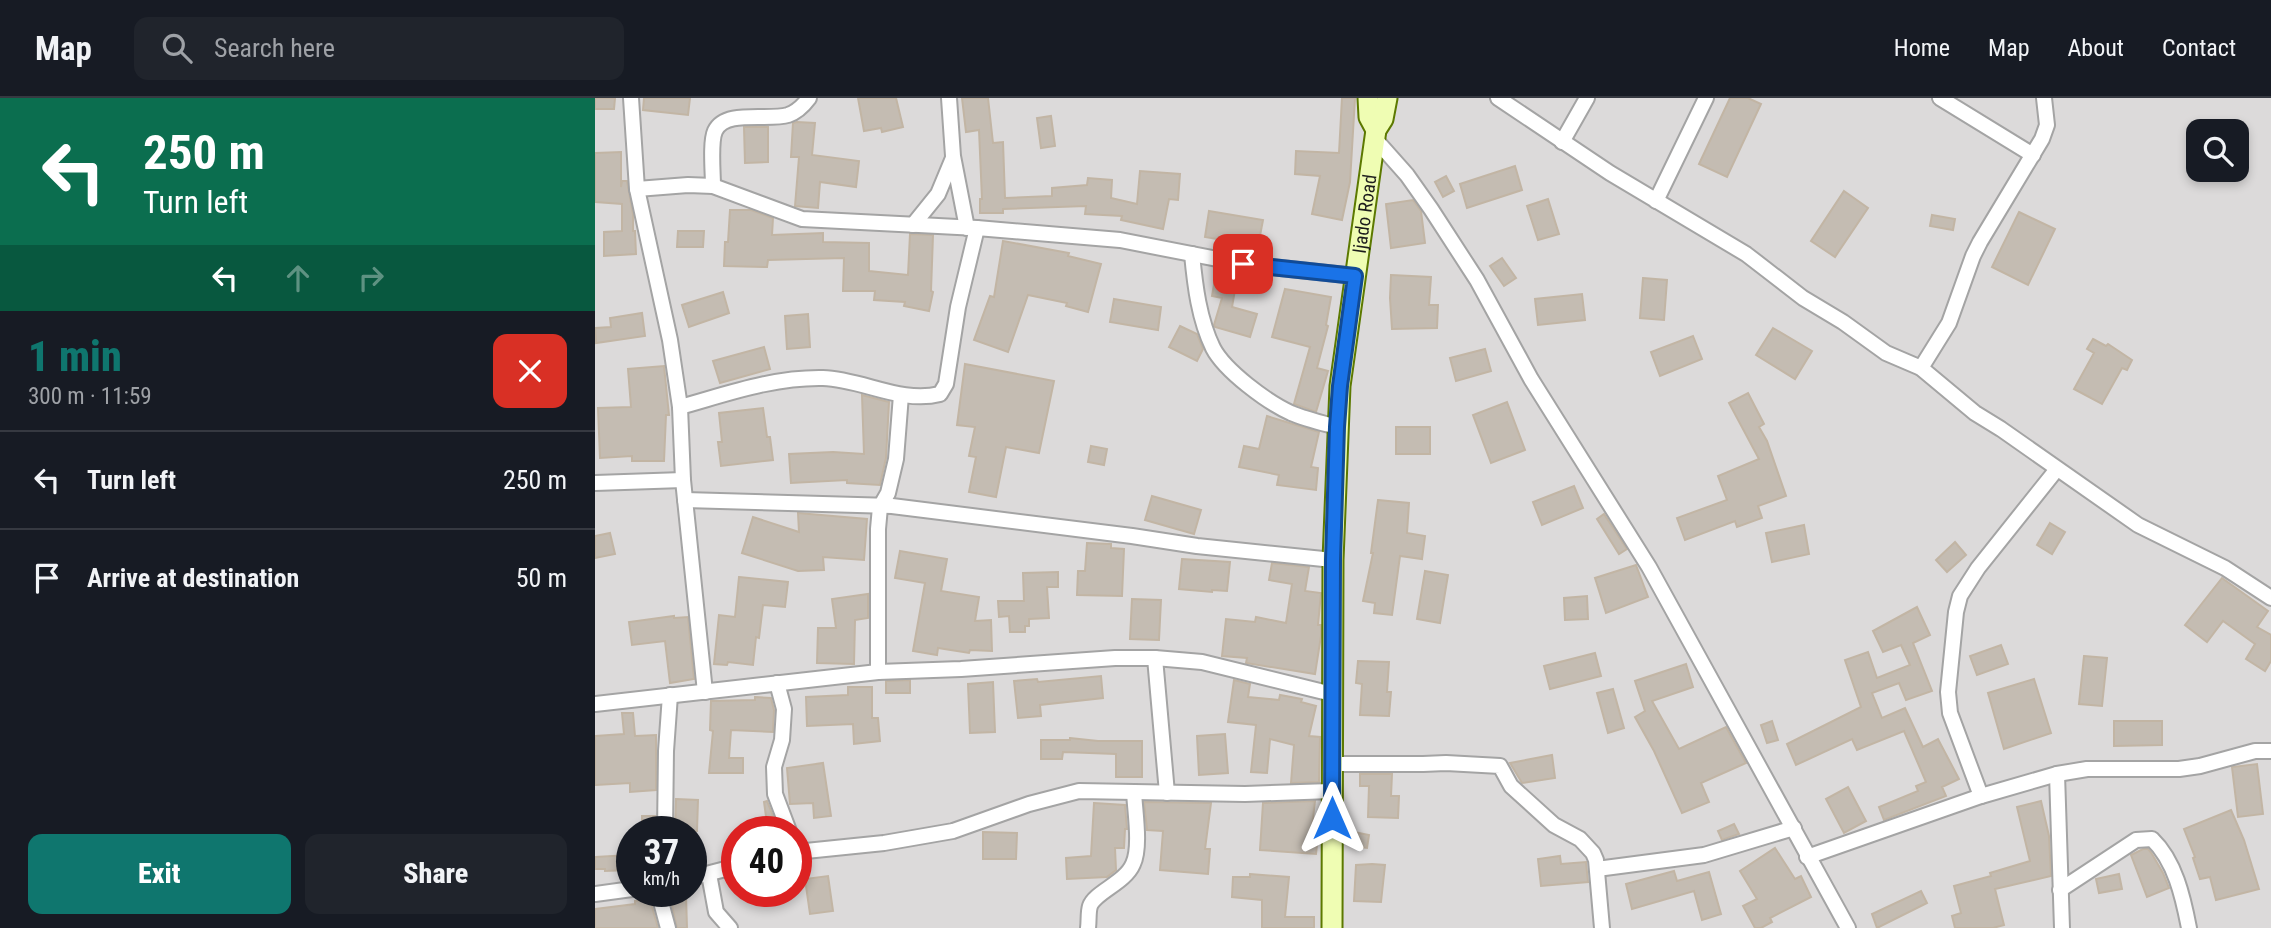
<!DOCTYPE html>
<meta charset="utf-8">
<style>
:root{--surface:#171b24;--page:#20242c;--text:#f1f3f6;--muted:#9ea1a6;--line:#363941;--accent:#0f766e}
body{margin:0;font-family:"Roboto Condensed",sans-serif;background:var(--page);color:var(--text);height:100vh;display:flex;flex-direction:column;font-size:26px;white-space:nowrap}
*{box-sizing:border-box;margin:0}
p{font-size:23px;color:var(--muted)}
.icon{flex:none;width:38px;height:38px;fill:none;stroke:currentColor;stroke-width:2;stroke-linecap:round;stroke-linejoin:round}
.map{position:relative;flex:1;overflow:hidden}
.sheet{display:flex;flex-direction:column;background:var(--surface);width:595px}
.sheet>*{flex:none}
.top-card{background:#0b6e4f;color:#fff;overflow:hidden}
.tools{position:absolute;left:1591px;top:21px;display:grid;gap:14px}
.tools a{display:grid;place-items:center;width:63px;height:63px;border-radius:14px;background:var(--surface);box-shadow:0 4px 10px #0003;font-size:35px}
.speed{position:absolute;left:21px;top:718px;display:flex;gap:14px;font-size:35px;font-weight:700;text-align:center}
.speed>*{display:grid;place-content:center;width:91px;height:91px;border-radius:50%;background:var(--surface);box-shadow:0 4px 10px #0003;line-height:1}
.speed small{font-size:18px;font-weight:400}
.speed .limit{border:10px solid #d22;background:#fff;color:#111}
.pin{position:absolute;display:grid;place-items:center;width:60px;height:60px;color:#fff;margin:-30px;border-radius:14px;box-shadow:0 4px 10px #0006}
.me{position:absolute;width:77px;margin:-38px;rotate:0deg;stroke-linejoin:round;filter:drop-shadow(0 0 5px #0008)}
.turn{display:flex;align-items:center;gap:24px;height:147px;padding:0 28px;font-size:32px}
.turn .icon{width:91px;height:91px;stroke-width:2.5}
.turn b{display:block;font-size:49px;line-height:60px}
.lanes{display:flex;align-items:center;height:66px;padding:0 28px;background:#0003;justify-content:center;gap:35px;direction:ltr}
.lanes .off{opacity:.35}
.round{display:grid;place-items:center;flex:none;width:74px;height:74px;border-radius:14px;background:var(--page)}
.overview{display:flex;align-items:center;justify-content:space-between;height:119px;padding:0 28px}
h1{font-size:42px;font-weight:800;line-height:52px;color:var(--accent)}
.button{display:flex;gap:14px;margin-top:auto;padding:14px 28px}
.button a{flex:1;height:80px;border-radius:14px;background:var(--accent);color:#fff;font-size:28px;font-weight:800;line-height:80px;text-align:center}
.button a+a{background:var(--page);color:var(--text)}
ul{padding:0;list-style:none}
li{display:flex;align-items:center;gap:21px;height:98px;padding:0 28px;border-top:2px solid var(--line)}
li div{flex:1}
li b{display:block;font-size:26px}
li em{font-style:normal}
header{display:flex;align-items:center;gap:42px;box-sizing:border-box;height:98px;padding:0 35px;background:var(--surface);border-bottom:2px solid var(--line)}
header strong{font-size:33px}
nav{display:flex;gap:38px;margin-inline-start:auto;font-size:24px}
.search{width:490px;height:63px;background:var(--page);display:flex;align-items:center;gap:18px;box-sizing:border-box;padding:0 24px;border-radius:14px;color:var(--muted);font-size:26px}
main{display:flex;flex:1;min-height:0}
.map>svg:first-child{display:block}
.residential{fill:#dcdada;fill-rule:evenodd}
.building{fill:#c4bcb2;stroke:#c2b5a4;stroke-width:2}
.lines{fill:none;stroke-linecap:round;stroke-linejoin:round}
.street-casing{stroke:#a4a4a4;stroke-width:18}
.secondary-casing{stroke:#5c7900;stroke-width:23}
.street{stroke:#fff;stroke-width:14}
.secondary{stroke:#effdb3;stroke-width:19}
.route-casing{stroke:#114b97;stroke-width:18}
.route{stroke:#1a73e8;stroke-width:12}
.labels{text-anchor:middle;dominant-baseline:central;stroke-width:5;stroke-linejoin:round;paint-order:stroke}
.street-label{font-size:19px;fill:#1d1d1d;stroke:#fff}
</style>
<header>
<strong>Map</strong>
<div class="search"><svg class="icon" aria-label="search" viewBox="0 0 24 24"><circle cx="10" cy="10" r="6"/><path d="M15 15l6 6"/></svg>Search here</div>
<nav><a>Home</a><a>Map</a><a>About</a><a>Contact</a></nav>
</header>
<main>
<section class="sheet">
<div class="top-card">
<div class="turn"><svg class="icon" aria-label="left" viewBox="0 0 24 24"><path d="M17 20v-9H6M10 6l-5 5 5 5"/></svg><div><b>250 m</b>Turn left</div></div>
<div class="lanes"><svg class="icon" aria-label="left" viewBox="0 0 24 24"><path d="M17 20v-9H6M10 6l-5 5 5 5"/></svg><svg class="icon off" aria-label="ahead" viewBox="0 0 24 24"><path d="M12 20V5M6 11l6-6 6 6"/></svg><svg class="icon off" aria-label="right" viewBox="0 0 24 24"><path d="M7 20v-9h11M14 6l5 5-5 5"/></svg></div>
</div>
<div class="overview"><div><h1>1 min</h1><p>300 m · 11:59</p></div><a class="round" style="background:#d93025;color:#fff"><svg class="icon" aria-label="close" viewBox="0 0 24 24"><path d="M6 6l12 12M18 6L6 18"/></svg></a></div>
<ul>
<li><svg class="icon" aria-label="left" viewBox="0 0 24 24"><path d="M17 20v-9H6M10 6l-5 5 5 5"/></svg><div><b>Turn left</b></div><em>250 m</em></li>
<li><svg class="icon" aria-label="arrive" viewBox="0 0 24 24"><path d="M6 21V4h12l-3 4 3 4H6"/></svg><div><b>Arrive at destination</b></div><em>50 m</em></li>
</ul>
<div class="button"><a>Exit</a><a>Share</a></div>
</section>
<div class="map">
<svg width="1676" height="830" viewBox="0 0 1676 830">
<rect width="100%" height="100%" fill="#efede3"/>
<path class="residential" d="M0,0H1676V830H0ZM1603,33H1642V72H1603ZM37,733H96V793H37ZM142,733H201V793H142Z"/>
<g class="building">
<polygon points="0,0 20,0 19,11 0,11"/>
<polygon points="49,0 95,0 93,17 48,12"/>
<polygon points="263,0 301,0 308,29 287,34 286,30 269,33"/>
<polygon points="367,0 393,0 398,45 408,44 410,100 457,98 457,90 492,87 493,80 517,82 516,100 542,106 545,73 585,76 583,102 574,101 568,131 526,122 527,118 490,116 491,108 408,111 408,115 385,115 385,101 387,101 384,32 371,34"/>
<polygon points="747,0 760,0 755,84 747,122 717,116 725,78 700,76 701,53 744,55"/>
<polygon points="1135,0 1153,0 1166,6 1132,79 1104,66"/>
<polygon points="456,18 460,48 446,50 442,20"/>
<polygon points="202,24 220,25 217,57 264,63 261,89 225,84 223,110 200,108 204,59 196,59 198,25"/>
<polygon points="149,29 173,29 173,64 150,65"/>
<polygon points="26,54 26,89 27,83 32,83 38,116 38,133 40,133 41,156 9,158 9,134 27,133 27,106 0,104 0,55"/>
<polygon points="920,68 927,92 872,110 865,86"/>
<polygon points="851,78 859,93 848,99 840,84"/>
<polygon points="1249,93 1273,110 1240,159 1216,143"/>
<polygon points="953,101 964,136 943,142 932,108"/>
<polygon points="818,102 826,113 830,145 796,150 791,106"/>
<polygon points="135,112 156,112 178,120 177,137 228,135 228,144 274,145 274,173 313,177 315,136 338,137 336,193 338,194 334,213 309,208 310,204 279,202 280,193 248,193 249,160 173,162 172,169 129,168 130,144 133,144"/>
<polygon points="614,113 668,122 663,148 610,139"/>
<polygon points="1424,114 1460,131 1433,187 1397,169"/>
<polygon points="1337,117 1360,121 1358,132 1335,128"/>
<polygon points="83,133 109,133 108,149 82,149"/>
<polygon points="408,143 474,155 473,158 506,166 493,214 471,208 472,205 433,197 413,254 379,242 395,198 399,199"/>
<polygon points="907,160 921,180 909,188 895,168"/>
<polygon points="635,173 643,175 637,209 662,216 655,239 620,229 619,227 627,200 617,198 621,175 634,177"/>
<polygon points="796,177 836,179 834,207 843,207 842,230 797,231 795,200"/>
<polygon points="1048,180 1072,182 1069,222 1045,220"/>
<polygon points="690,191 736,199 731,227 733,228 722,270 733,273 721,314 699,306 715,249 677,239"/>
<polygon points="128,194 134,215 94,229 87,207"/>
<polygon points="987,196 990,222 943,227 940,201"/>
<polygon points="519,201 566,209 563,232 515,224"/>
<polygon points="47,215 50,238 1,245 0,230 16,229 15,220"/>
<polygon points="213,216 215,249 192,251 190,218"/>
<polygon points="585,228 602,236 608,251 602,263 574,249"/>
<polygon points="1178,230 1217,253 1200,281 1161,257"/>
<polygon points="1098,238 1107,261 1065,278 1056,254"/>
<polygon points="1498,241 1511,248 1513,246 1537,262 1532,272 1527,270 1507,306 1479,291 1499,255 1492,251"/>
<polygon points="169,249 175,271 125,285 118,263"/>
<polygon points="890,251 896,273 861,283 855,260"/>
<polygon points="370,266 459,283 444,355 411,349 401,399 374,394 381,359 374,358 380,329 362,327"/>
<polygon points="69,268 74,317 71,317 69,363 37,363 37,358 5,360 3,310 36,309 33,271"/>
<polygon points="1153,295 1169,326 1164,329 1172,343 1191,398 1163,408 1167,420 1142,429 1140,423 1090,442 1082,420 1132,402 1123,378 1164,361 1134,305"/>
<polygon points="267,297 294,304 291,360 285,387 252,385 252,382 196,385 194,356 238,354 269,356"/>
<polygon points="912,304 930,352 896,365 878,317"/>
<polygon points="168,310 172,339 175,339 178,362 126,368 123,344 127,344 124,315"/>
<polygon points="672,318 724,334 716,369 723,370 721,392 682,387 684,377 644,369 649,348 664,351"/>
<rect x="801" y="329" width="34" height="27"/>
<polygon points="496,348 512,351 509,367 493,364"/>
<polygon points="979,388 988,410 947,427 938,404"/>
<polygon points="557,398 606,412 599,436 550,422"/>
<polygon points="783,402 814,405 812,435 830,438 827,461 805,458 797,517 779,515 780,505 768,503 778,455 776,455"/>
<polygon points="203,415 272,421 269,462 228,459 229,472 203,473 147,455 158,419 204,434"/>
<polygon points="1009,416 1032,451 1024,456 1002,421"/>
<polygon points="1455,425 1470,434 1457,456 1442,447"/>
<polygon points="1209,427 1214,456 1177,464 1171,435"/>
<polygon points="15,435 20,456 0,460 0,438"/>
<polygon points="1360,444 1371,457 1352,474 1341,462"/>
<polygon points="492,445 516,446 516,450 529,451 527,498 482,497 483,473 490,473"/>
<polygon points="305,453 352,461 346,493 384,499 380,523 396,522 397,553 375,552 374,555 343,550 342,557 318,553 330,485 300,480"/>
<polygon points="587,461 635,464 632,493 617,492 617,494 584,491"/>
<polygon points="677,465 714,469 710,493 726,495 723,527 726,527 726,538 720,576 651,565 652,560 627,558 631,521 660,524 661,519 691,525 697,486 674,482"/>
<polygon points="1041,467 1053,499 1011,515 1000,480"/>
<polygon points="830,473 853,477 845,525 822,521"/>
<polygon points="463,474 463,489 452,489 454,520 434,521 434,528 430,528 430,534 415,534 414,518 404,519 403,503 429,503 428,475"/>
<polygon points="144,479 193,484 190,509 168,507 164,540 161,539 158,567 133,564 132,567 119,566 124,517 140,519"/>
<polygon points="1627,480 1673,513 1662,529 1676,537 1676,563 1670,573 1651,561 1660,546 1628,523 1612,544 1590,527"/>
<polygon points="273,496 273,520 260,522 259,566 222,565 223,530 241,530 237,501"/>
<polygon points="992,498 993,521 970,522 969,500"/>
<polygon points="537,501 566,502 564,542 535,541"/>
<polygon points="1322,509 1335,537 1318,545 1337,593 1311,602 1304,585 1277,595 1287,620 1310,610 1328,649 1343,641 1364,681 1347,689 1351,698 1289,722 1284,709 1323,693 1321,688 1331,684 1309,633 1262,652 1257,641 1201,667 1192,646 1266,609 1250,562 1273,554 1282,580 1315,567 1306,547 1288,554 1278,533"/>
<polygon points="79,518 79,520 93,519 99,581 75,585 70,543 37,547 34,524"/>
<polygon points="1406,547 1413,566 1382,577 1375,558"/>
<polygon points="1000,555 1006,578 955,591 949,568"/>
<polygon points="1489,558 1512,560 1507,608 1484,606"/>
<polygon points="763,563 794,564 792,594 796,594 794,618 765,617 767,586 761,585"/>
<polygon points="1091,566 1098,589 1057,603 1084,651 1131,629 1151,665 1106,685 1114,704 1087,715 1059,653 1040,619 1050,613 1040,583"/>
<polygon points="506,578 508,600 445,607 446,618 423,620 419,583 442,581 443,584"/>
<polygon points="1439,581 1456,635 1409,651 1393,595"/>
<polygon points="315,582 315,595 291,595 291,583"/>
<polygon points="639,582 655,586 653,599 684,602 685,597 707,601 706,604 721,608 714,638 725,639 724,684 696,685 699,647 675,641 672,675 656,674 661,627 633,624"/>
<polygon points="398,584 400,634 375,635 373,586"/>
<polygon points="253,589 277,589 277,620 283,620 285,643 259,646 258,626 212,628 211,599 253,597"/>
<polygon points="1018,591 1029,630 1013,635 1002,595"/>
<polygon points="160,599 176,600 179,612 178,634 136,632 134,660 148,660 148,675 114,675 118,633 115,632 116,603 160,602"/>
<polygon points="27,615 38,615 40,638 61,637 61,692 35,694 35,685 0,687 0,638 29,636"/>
<polygon points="1177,623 1183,642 1172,645 1166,627"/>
<polygon points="1519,623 1567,623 1567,647 1519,648"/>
<polygon points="630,636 633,675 604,677 602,638"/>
<polygon points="475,640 503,643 547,643 547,679 521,679 521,656 468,654 467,661 446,661 446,642 475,642"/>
<polygon points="957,657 960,680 927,685 915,665"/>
<polygon points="228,665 236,718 219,720 218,705 195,706 192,670"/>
<polygon points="1662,666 1668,716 1643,719 1637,669"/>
<polygon points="765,676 797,676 796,698 804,698 803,720 773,719 774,688 765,688"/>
<polygon points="1253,689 1271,723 1249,735 1231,701"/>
<polygon points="81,701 103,702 102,733 80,733"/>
<polygon points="172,703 184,733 173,733 169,704"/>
<polygon points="720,703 716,737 723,738 721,756 665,752 668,705"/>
<polygon points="1446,703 1454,738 1456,778 1400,791 1409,827 1398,830 1360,830 1357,818 1366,815 1359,788 1396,778 1395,775 1435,763 1422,709"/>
<polygon points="549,704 616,705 610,751 615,751 613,776 565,772 568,733 552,732"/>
<polygon points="499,705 530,707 532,731 530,731 529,750 520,750 521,772 512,779 472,781 471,760 496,758"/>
<polygon points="1636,712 1649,742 1664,791 1621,802 1615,779 1605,781 1598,760 1600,759 1589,731"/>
<polygon points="47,718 61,718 60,733 47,733"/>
<polygon points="1139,726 1144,736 1127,742 1123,733"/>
<polygon points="388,734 422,735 421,761 388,761"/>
<polygon points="759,734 774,737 772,750 757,748"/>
<polygon points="1180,750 1200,781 1206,778 1216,799 1175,820 1177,824 1166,830 1160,830 1148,808 1162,801 1145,773"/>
<polygon points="1548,751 1553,751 1557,756 1568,775 1574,790 1552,799 1536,757"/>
<polygon points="34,757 35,772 10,773 10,771 0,771 0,759"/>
<polygon points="965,758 966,766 991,764 993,784 946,788 943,761"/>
<polygon points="777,766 790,767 786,804 759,803 761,767"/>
<polygon points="1079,773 1082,783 1114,774 1126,816 1107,822 1099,793 1037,811 1031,786"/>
<polygon points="655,776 694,779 690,819 719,819 719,830 667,830 667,802 637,799 638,779 655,779"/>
<polygon points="1524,776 1527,791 1504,795 1501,781"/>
<polygon points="233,778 238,813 215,816 210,781"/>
<polygon points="1326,793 1332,805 1282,830 1277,816"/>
<polygon points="91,797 92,830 82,830 75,799"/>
<polygon points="55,801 63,830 0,830 0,811 40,806 40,803"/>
</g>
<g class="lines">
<g class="street-casing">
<g id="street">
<polyline points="36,0 42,91 75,242 85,309 88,382 110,594"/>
<polyline points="354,0 358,58 372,130"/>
<polyline points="903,0 1015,75 1151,156 1208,200 1248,224 1291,255 1326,270 1380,315 1406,331 1543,427 1630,470 1676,500"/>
<polyline points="1345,0 1438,57"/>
<polyline points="780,41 812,77 836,111 882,182 936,281 1054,469 1253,830"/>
<polyline points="967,44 992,0"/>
<path d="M118,88C118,75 115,44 120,33C130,11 173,23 193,17C202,14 208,8 214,0"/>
<polyline points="42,91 93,87 118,88 207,121 382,130 525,142 648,166 760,178"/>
<polyline points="1061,103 1111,0"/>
<polyline points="318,127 343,96 358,60"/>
<path d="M597,156C600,188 604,221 618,250C630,273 672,304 696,315C710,321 727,325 742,329"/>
<polyline points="1326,270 1354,225 1378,158 1385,144 1447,41 1452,27 1449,0"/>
<path d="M85,309C132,296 178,279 228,280C267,281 306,306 345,296L351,286L363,209L382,130"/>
<polyline points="0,385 88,382"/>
<polyline points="90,402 297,408 537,438 602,448 738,462"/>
<polyline points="560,560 572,695"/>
<polyline points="283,574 283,431 285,409 293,395 301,361 306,297"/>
<polyline points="182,585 189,611 187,642 179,669 180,696 194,733"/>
<polyline points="0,606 283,574 366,571 520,560 560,560 607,564 737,596"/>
<polyline points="736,666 828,666 851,665 905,668 916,688 959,727 985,741 998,755 1001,762 1007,830"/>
<polyline points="1462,676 1467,830"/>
<polyline points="1386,698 1355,615 1353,594 1361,514 1365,498 1383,470 1462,371"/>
<polyline points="70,733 71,653 75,597"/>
<polyline points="201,754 289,745 358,733 434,706 484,693 650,696 736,693"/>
<polyline points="1212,759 1386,698 1462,676 1492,671 1584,671 1605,668 1660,653 1676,653"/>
<polyline points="1002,771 1109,757 1199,730"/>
<polyline points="114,776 121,814 135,830"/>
<polyline points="96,780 142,768"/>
<path d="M1465,792L1541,742L1557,741C1580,763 1588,799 1594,830"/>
<polyline points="63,793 73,830"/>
<polyline points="0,796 37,791"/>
<path d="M493,830C494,823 493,814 495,808C500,794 530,785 538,766C546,749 540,714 539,694"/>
</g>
</g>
<g class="secondary-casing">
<g id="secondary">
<polyline points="773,0 774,19 781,32"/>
<path id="s1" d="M737,830L738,462L745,288L781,32L788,21L792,0"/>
</g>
</g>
<use href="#street" class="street"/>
<use href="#secondary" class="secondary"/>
</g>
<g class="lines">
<g class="route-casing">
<polyline id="route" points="648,166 760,178 745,288 742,329 738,462 737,720"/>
</g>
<use href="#route" class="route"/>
</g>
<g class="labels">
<g class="street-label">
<text stroke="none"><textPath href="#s1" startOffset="716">Ijado Road</textPath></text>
</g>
</g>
</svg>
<div class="tools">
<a><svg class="icon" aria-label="search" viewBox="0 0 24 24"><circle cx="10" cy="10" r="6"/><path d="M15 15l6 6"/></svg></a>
</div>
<div class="speed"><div>37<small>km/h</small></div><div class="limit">40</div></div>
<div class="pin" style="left:648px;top:166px;background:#d93025"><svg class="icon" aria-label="arrive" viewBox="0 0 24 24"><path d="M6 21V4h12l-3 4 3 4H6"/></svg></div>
<svg class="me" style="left:737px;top:720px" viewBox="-20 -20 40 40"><path d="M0-17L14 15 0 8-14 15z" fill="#1a73e8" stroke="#fff" stroke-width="4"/></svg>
</div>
</main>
